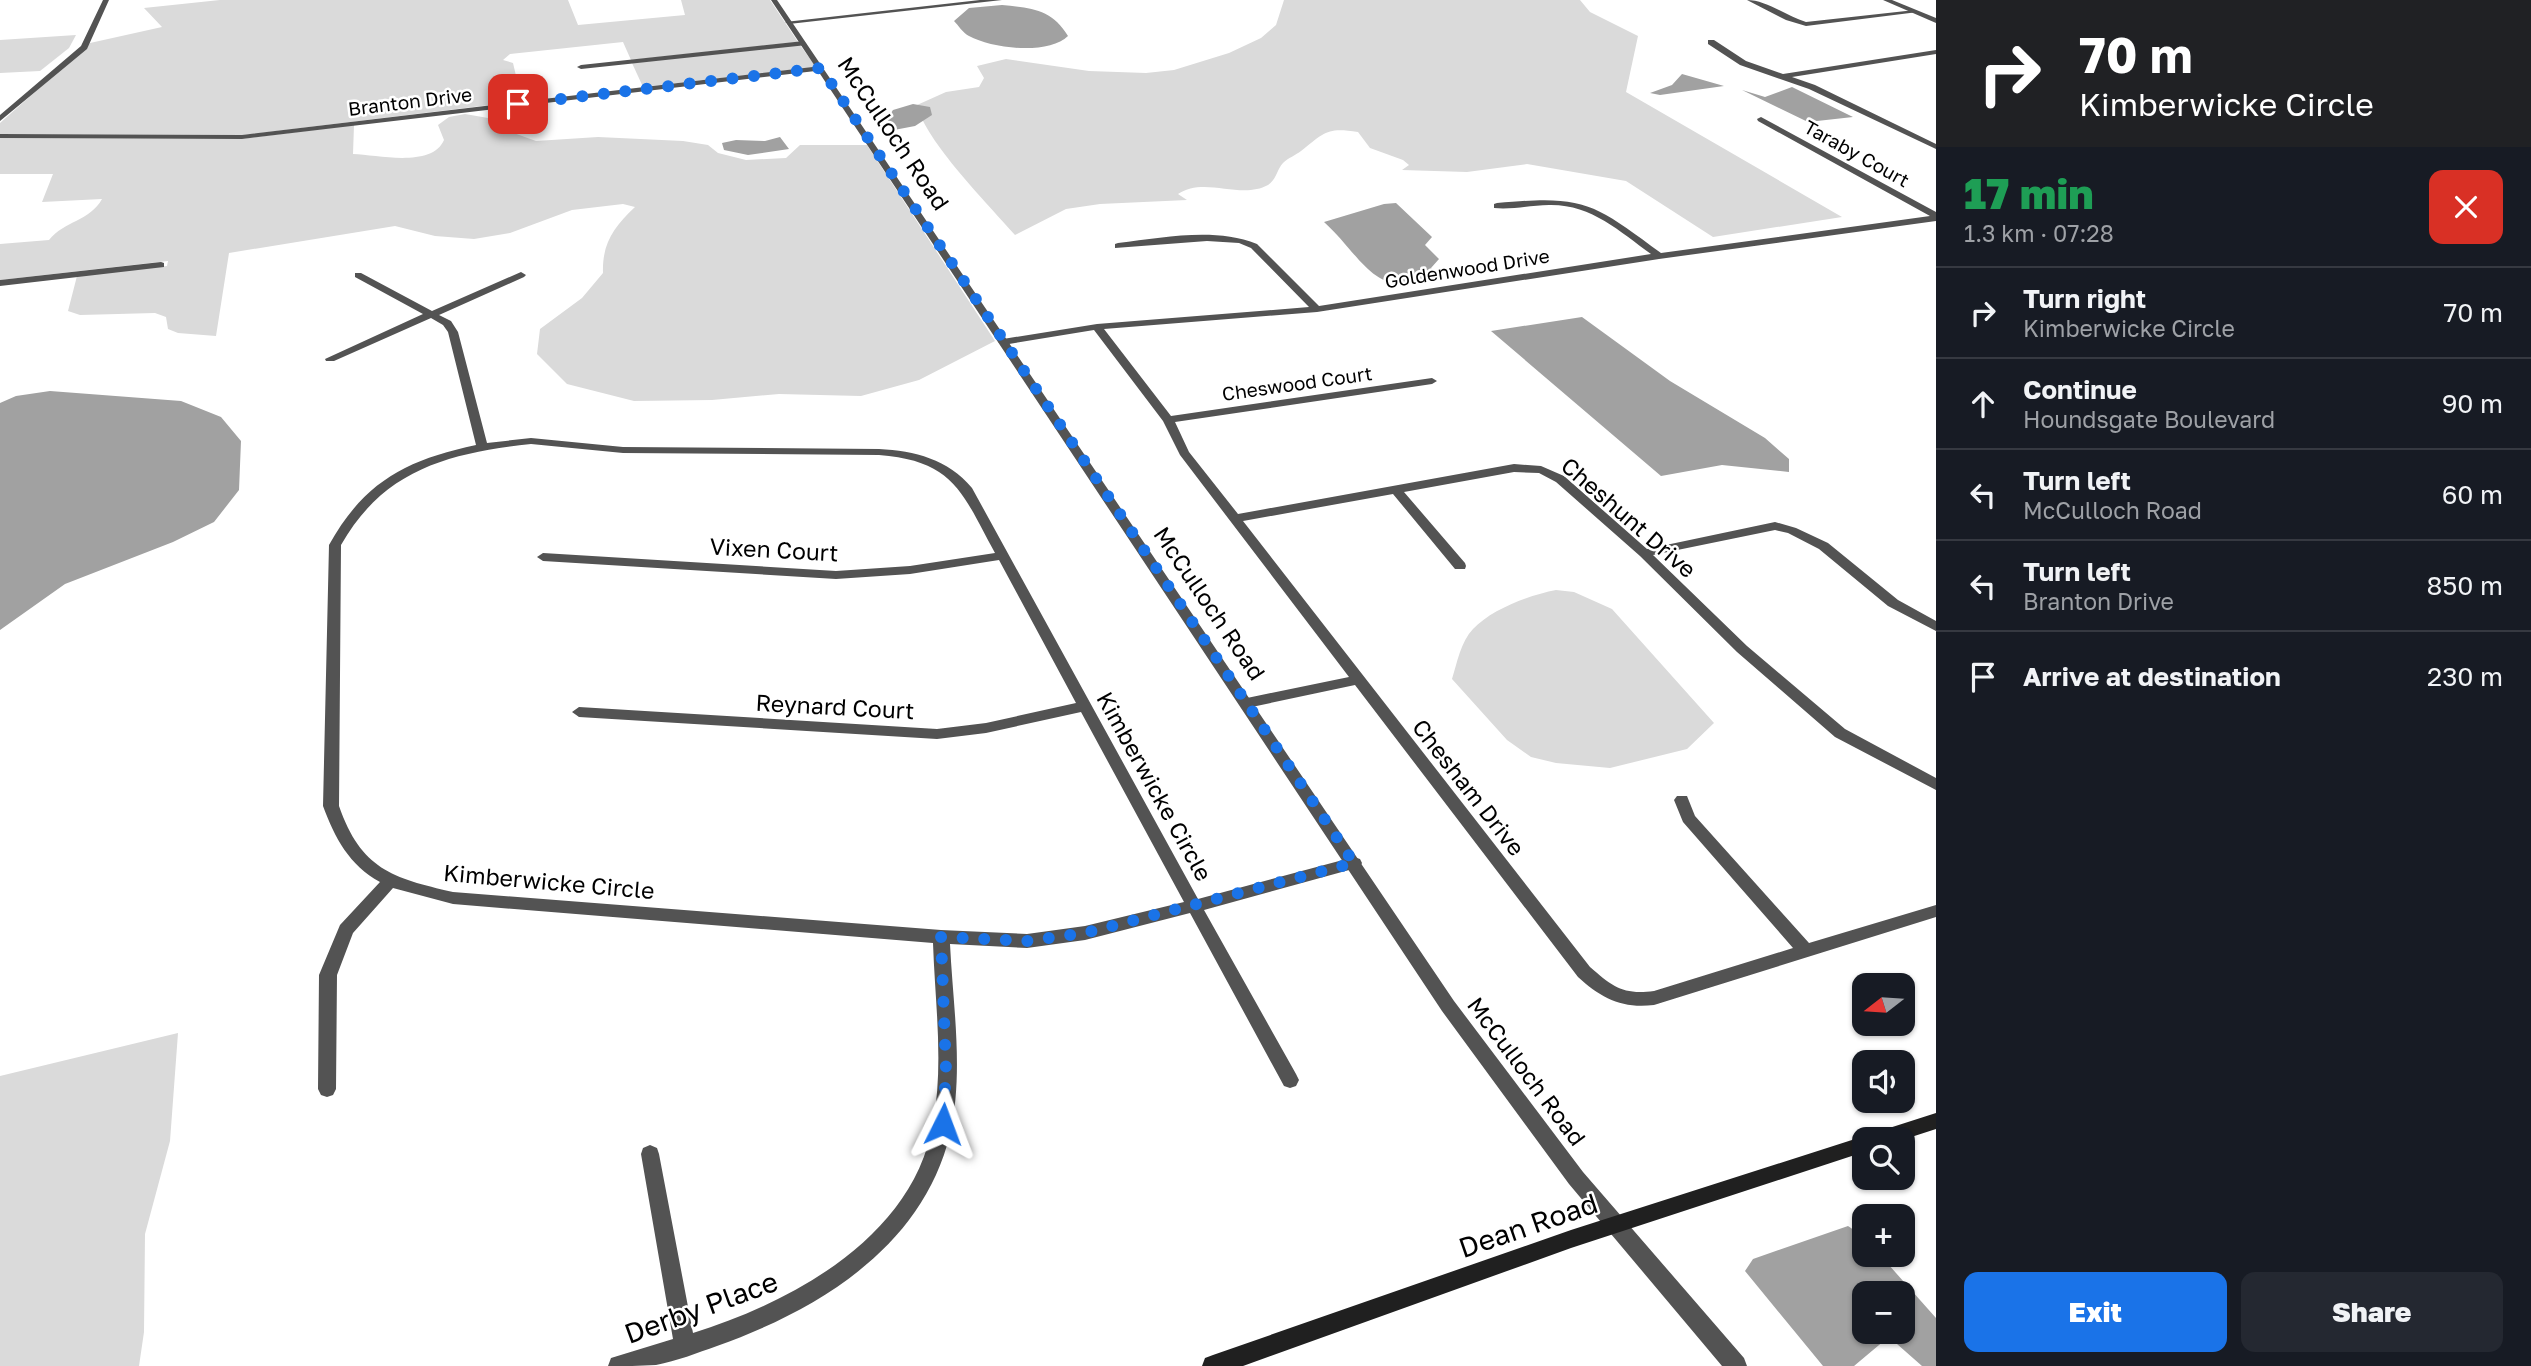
<!DOCTYPE html>
<meta charset="utf-8">
<style>
:root{--surface:#171b24;--page:#242831;--text:#f1f3f6;--muted:#9ea1a6;--line:#363941;--accent:#1a73e8}
body{margin:0;font-family:"Golos Text",sans-serif;background:var(--page);color:var(--text);height:100vh;display:flex;flex-direction:column;font-size:26px;white-space:nowrap}
*{box-sizing:border-box;margin:0}
p{font-size:23px;color:var(--muted)}
.icon{flex:none;width:38px;height:38px;fill:none;stroke:currentColor;stroke-width:2;stroke-linecap:round;stroke-linejoin:round}
.map{position:relative;flex:1;overflow:hidden}
.sheet{display:flex;flex-direction:column;background:var(--surface);width:595px}
.sheet>*{flex:none}
.top-card{background:#202124;color:#fff;overflow:hidden}
.needle{width:46px;rotate:253deg}
.buttons{position:absolute;left:1852px;top:973px;display:grid;gap:14px}
.buttons a{display:grid;place-items:center;width:63px;height:63px;border-radius:14px;background:var(--surface);box-shadow:0 2px 5px #0004;font-size:35px}
.pin{position:absolute;display:grid;place-items:center;width:60px;height:60px;color:#fff;margin:-30px;border-radius:14px;box-shadow:0 4px 10px #0006}
.me{position:absolute;width:77px;margin:-38px;rotate:3deg;stroke-linejoin:round;filter:drop-shadow(0 0 5px #0008)}
.turn{display:flex;align-items:center;gap:24px;height:147px;padding:0 28px;font-size:32px}
.turn .icon{width:91px;height:91px;stroke-width:2.5}
.turn b{display:block;font-size:49px;line-height:60px}
.round{display:grid;place-items:center;flex:none;width:74px;height:74px;border-radius:14px;background:var(--page)}
.head{display:flex;align-items:center;justify-content:space-between;height:119px;padding:0 28px}
h1{font-size:42px;font-weight:800;line-height:52px;color:#1e9e55}
.button{display:flex;gap:14px;margin-top:auto;padding:14px 28px}
.button a{flex:1;height:80px;border-radius:14px;background:var(--accent);color:#fff;font-size:28px;font-weight:800;line-height:80px;text-align:center}
.button a+a{background:var(--page);color:var(--text)}
ul{padding:0;list-style:none}
li{display:flex;align-items:center;gap:21px;height:91px;padding:0 28px;border-top:2px solid var(--line)}
li div{flex:1}
li b{display:block;font-size:26px}
li em{font-style:normal}
main{display:flex;flex:1;min-height:0}
.map>svg:first-child{display:block}
.green{fill:#dadada}
.water{fill:#a1a1a1;fill-rule:evenodd}
.lines{fill:none;stroke-linecap:round;stroke-linejoin:round}
.minor{fill:#535353;fill-rule:evenodd}
.tertiary{fill:#535353;fill-rule:evenodd}
.secondary{fill:#202020;fill-rule:evenodd}
.route{stroke:#1a73e8;stroke-width:12;stroke-dasharray:0 21.6}
.labels{text-anchor:middle;dominant-baseline:central;stroke-width:5;stroke-linejoin:round;paint-order:stroke}
.far-street-label{font-size:19px;fill:#000;stroke:#fff}
.street-label{font-size:23px;fill:#000;stroke:#fff}
.near-street-label{font-size:28px;fill:#000;stroke:#fff}
</style>
<main>
<div class="map">
<svg width="1936" height="1366" viewBox="0 0 1936 1366">
<rect width="100%" height="100%" fill="#fff"/>
<g class="green">
<polygon points="220,0 568,0 578,25 685,15 681,0 770,0 798,42 631,60 623,42 510,54 503,60 513,63 522,101 243,135 0,134 0,123 90,43 162,27 144,8"/>
<path d="M1284,0H1580L1590,12L1638,36L1626,92L1842,217L1713,237L1626,181L1527,164L1467,172L1402,170L1409,165L1403,160L1370,148L1358,132C1327,127 1325,132 1301,151C1296,155 1288,158 1283,163C1277,169 1277,179 1268,185C1241,200 1204,176 1178,194L1187,200L1100,204L1066,209L1015,235C989,205 925,141 917,105L946,92L979,87L984,78L977,66L1006,59L1089,71L1146,73L1174,70L1229,53L1261,38L1276,25Z"/>
<polygon points="76,35 69,48 40,71 0,73 0,40"/>
<polygon points="800,45 816,67 643,87 632,63"/>
<path d="M465,114L488,118L500,128L536,141L598,137L683,141L708,145L718,153L746,160L786,158L800,145H867L995,341L919,380L861,396L779,394L712,400L634,401L567,384L537,354L540,329L582,298L603,273C602,243 614,227 635,207L623,204L572,210L510,233L474,239L435,236L395,226L229,253L216,336L178,333L168,329L166,317L155,313L80,315L68,311L77,276L167,266L168,261L0,280V244L49,240C64,221 90,221 102,199L42,202L53,174H0V138L240,139L354,125L353,154C378,155 432,168 444,140L438,125L449,117Z"/>
<path d="M1556,590L1574,592L1612,609L1714,723L1687,749L1610,768L1556,763L1531,757L1507,740L1452,679C1457,663 1461,641 1473,629C1492,609 1530,595 1556,590Z"/>
<polygon points="178,1033 170,1141 145,1234 144,1332 139,1366 0,1366 0,1076"/>
</g>
<g class="water">
<path d="M1002,5C1031,8 1052,9 1068,36C1049,55 993,49 969,36C963,33 958,25 954,21L969,8Z"/>
<polygon points="1682,74 1724,86 1660,95 1650,93 1672,85"/>
<polygon points="1792,87 1853,117 1808,122 1742,90 1765,97"/>
<polygon points="913,104 930,107 932,115 915,126 894,130 887,119 893,110"/>
<polygon points="780,137 789,149 748,155 724,150 722,143 736,140 765,141"/>
<path d="M1396,203L1432,237L1425,245L1439,259L1431,268L1439,275C1376,305 1363,257 1324,222L1384,204Z"/>
<polygon points="1582,317 1670,381 1765,438 1789,459 1789,472 1722,465 1661,476 1491,331"/>
<polygon points="50,391 181,401 221,417 241,441 239,490 214,522 173,542 65,584 0,630 0,403 16,396"/>
<path d="M1848,1226L1864,1237V1255H1880L1936,1318V1366H1922L1897,1344L1885,1340L1854,1366H1823L1745,1271L1753,1259ZM1864,1293H1902V1332H1864Z"/>
</g>
<g class="lines">
<g class="minor">
<polygon points="103,0 109,0 87,49 0,121 0,115 81,46"/>
<polygon points="980,0 1002,0 789,24 785,22"/>
<path d="M1747,0C1766,0 1787,16 1806,22L1915,10L1918,12L1806,26L1786,20Z"/>
<polygon points="1708,40 1714,40 1746,61 1783,74 1936,50 1936,54 1792,77 1815,85 1936,144 1936,149 1809,89 1740,65 1708,44"/>
<polygon points="804,41 807,45 581,69 577,67 581,65"/>
<polygon points="821,66 824,66 824,70 242,139 0,138 0,134 242,135"/>
<path d="M1761,117L1936,212V221L1659,259L1317,312L1104,329L1171,416L1432,378L1437,381L1432,384L1175,422L1189,452L1238,514L1514,464L1541,466L1564,476L1647,549L1775,522L1796,528L1828,543L1898,600L1936,621V631L1888,606L1819,549L1788,533L1775,530L1653,555L1747,646L1845,729L1936,778V790L1835,737L1737,652L1640,556L1556,482L1539,473L1514,472L1404,492L1465,563L1466,566L1465,569H1455L1393,494L1243,521L1590,967C1613,987 1623,995 1654,991L1793,948L1683,822L1674,800L1677,796H1687L1695,816L1809,943L1936,905V917L1654,1005C1622,1009 1601,998 1578,977L1355,685L1247,708L1242,706L1240,703L1247,698L1349,677L1180,455L1163,421L1094,330L1003,345L998,342L1003,339L1097,324L1309,307L1251,248L1239,243L1207,241L1115,248V244L1118,243C1164,238 1213,227 1257,244L1319,306L1651,254C1619,231 1591,204 1549,205C1531,205 1512,210 1494,208V204L1497,203C1584,195 1592,202 1661,253L1930,216L1758,121L1757,119Z"/>
<polygon points="161,262 164,263 164,267 0,286 0,280"/>
<path d="M521,272L526,275L524,277L439,315L451,321L458,332L487,443L531,438L623,447L879,449C915,451 948,459 972,488L1198,899L1354,857L1360,859L1362,863L1360,867L1204,910L1296,1074L1299,1080L1296,1086L1290,1088L1284,1086L1190,913L1085,940L1027,948L950,944C953,1006 964,1073 950,1134C923,1247 818,1310 717,1346C697,1353 677,1361 656,1365C641,1366 623,1366 608,1366L611,1358L673,1339L641,1154L643,1148L650,1145L657,1148L659,1154L693,1333C792,1302 914,1237 933,1123C944,1064 935,1003 933,943L453,904L393,888L353,933L337,975L336,1089L333,1095L327,1097L321,1095L318,1089L319,975L340,925L380,882C349,865 335,838 323,806L329,545C364,482 406,460 476,445L448,332L443,325L431,318L334,361H326L325,359L423,314L355,277V273H361L432,311ZM531,444L623,453L879,455C955,461 962,493 995,553L910,566L836,571L543,553L537,557L543,561L836,579L910,574L999,560L1076,703L986,723L937,729L579,707L572,712L579,717L937,739L986,733L1081,712L1184,902L1085,926L1027,934L941,930L453,892C392,878 361,869 339,806L341,545C384,469 450,453 531,444Z"/>
</g>
<g class="tertiary">
<polygon points="771,0 777,0 1454,1001 1583,1172 1744,1358 1747,1366 1722,1366 1569,1184 1442,1011"/>
<polygon points="1883,0 1892,0 1936,18 1936,23"/>
</g>
<polygon class="secondary" points="1936,1113 1936,1129 1902,1140 1864,1139 1864,1152 1571,1248 1243,1366 1202,1366 1205,1358 1213,1355 1571,1230"/>
</g>
<g class="lines">
<polyline class="route" points="518,104 821,68 1354,863 1085,933 1027,941 941,937 946,1070 943,1124"/>
</g>
<g class="labels">
<g class="far-street-label">
<text transform="translate(410 101) rotate(-7)">Branton Drive</text>
<text transform="translate(1857 153) rotate(29)">Taraby Court</text>
<text transform="translate(1467 268) rotate(-9)">Goldenwood Drive</text>
<text transform="translate(1297 383) rotate(-8)">Cheswood Court</text>
</g>
<g class="street-label">
<text transform="translate(894 133) rotate(56)">McCulloch Road</text>
<text transform="translate(1629 517) rotate(41)">Cheshunt Drive</text>
<text transform="translate(774 549) rotate(3)">Vixen Court</text>
<text transform="translate(1210 603) rotate(56)">McCulloch Road</text>
<text transform="translate(835 706) rotate(3)">Reynard Court</text>
<text transform="translate(1155 786) rotate(61)">Kimberwicke Circle</text>
<text transform="translate(1469 787) rotate(52)">Chesham Drive</text>
<text transform="translate(549 881) rotate(5)">Kimberwicke Circle</text>
<text transform="translate(1527 1071) rotate(53)">McCulloch Road</text>
</g>
<g class="near-street-label">
<text transform="translate(1528 1225) rotate(-19)">Dean Road</text>
<text transform="translate(701 1307) rotate(-20)">Derby Place</text>
</g>
</g>
</svg>
<div class="buttons">
<a><svg class="needle" viewBox="-14 -14 28 28"><path d="M0-13l5 13h-10z" fill="#e53935"/><path d="M0 13l5-13h-10z" fill="#9ea1a6"/></svg></a>
<a><svg class="icon" aria-label="sound" viewBox="0 0 24 24"><path d="M4 9h4l5-4v14l-5-4H4zM17 9q2 3 0 6"/></svg></a>
<a><svg class="icon" aria-label="search" viewBox="0 0 24 24"><circle cx="10" cy="10" r="6"/><path d="M15 15l6 6"/></svg></a>
<a>+</a>
<a>−</a>
</div>
<div class="pin" style="left:518px;top:104px;background:#d93025"><svg class="icon" aria-label="arrive" viewBox="0 0 24 24"><path d="M6 21V4h12l-3 4 3 4H6"/></svg></div>
<svg class="me" style="left:943px;top:1124px" viewBox="-20 -20 40 40"><path d="M0-17L14 15 0 8-14 15z" fill="#1a73e8" stroke="#fff" stroke-width="4"/></svg>
</div>
<section class="sheet">
<div class="top-card">
<div class="turn"><svg class="icon" aria-label="right" viewBox="0 0 24 24"><path d="M7 20v-9h11M14 6l5 5-5 5"/></svg><div><b>70 m</b>Kimberwicke Circle</div></div>
</div>
<div class="head"><div><h1>17 min</h1><p>1.3 km · 07:28</p></div><a class="round" style="background:#d93025;color:#fff"><svg class="icon" aria-label="close" viewBox="0 0 24 24"><path d="M6 6l12 12M18 6L6 18"/></svg></a></div>
<ul>
<li><svg class="icon" aria-label="right" viewBox="0 0 24 24"><path d="M7 20v-9h11M14 6l5 5-5 5"/></svg><div><b>Turn right</b><p>Kimberwicke Circle</p></div><em>70 m</em></li>
<li><svg class="icon" aria-label="ahead" viewBox="0 0 24 24"><path d="M12 20V5M6 11l6-6 6 6"/></svg><div><b>Continue</b><p>Houndsgate Boulevard</p></div><em>90 m</em></li>
<li><svg class="icon" aria-label="left" viewBox="0 0 24 24"><path d="M17 20v-9H6M10 6l-5 5 5 5"/></svg><div><b>Turn left</b><p>McCulloch Road</p></div><em>60 m</em></li>
<li><svg class="icon" aria-label="left" viewBox="0 0 24 24"><path d="M17 20v-9H6M10 6l-5 5 5 5"/></svg><div><b>Turn left</b><p>Branton Drive</p></div><em>850 m</em></li>
<li><svg class="icon" aria-label="arrive" viewBox="0 0 24 24"><path d="M6 21V4h12l-3 4 3 4H6"/></svg><div><b>Arrive at destination</b></div><em>230 m</em></li>
</ul>
<div class="button"><a>Exit</a><a>Share</a></div>
</section>
</main>
